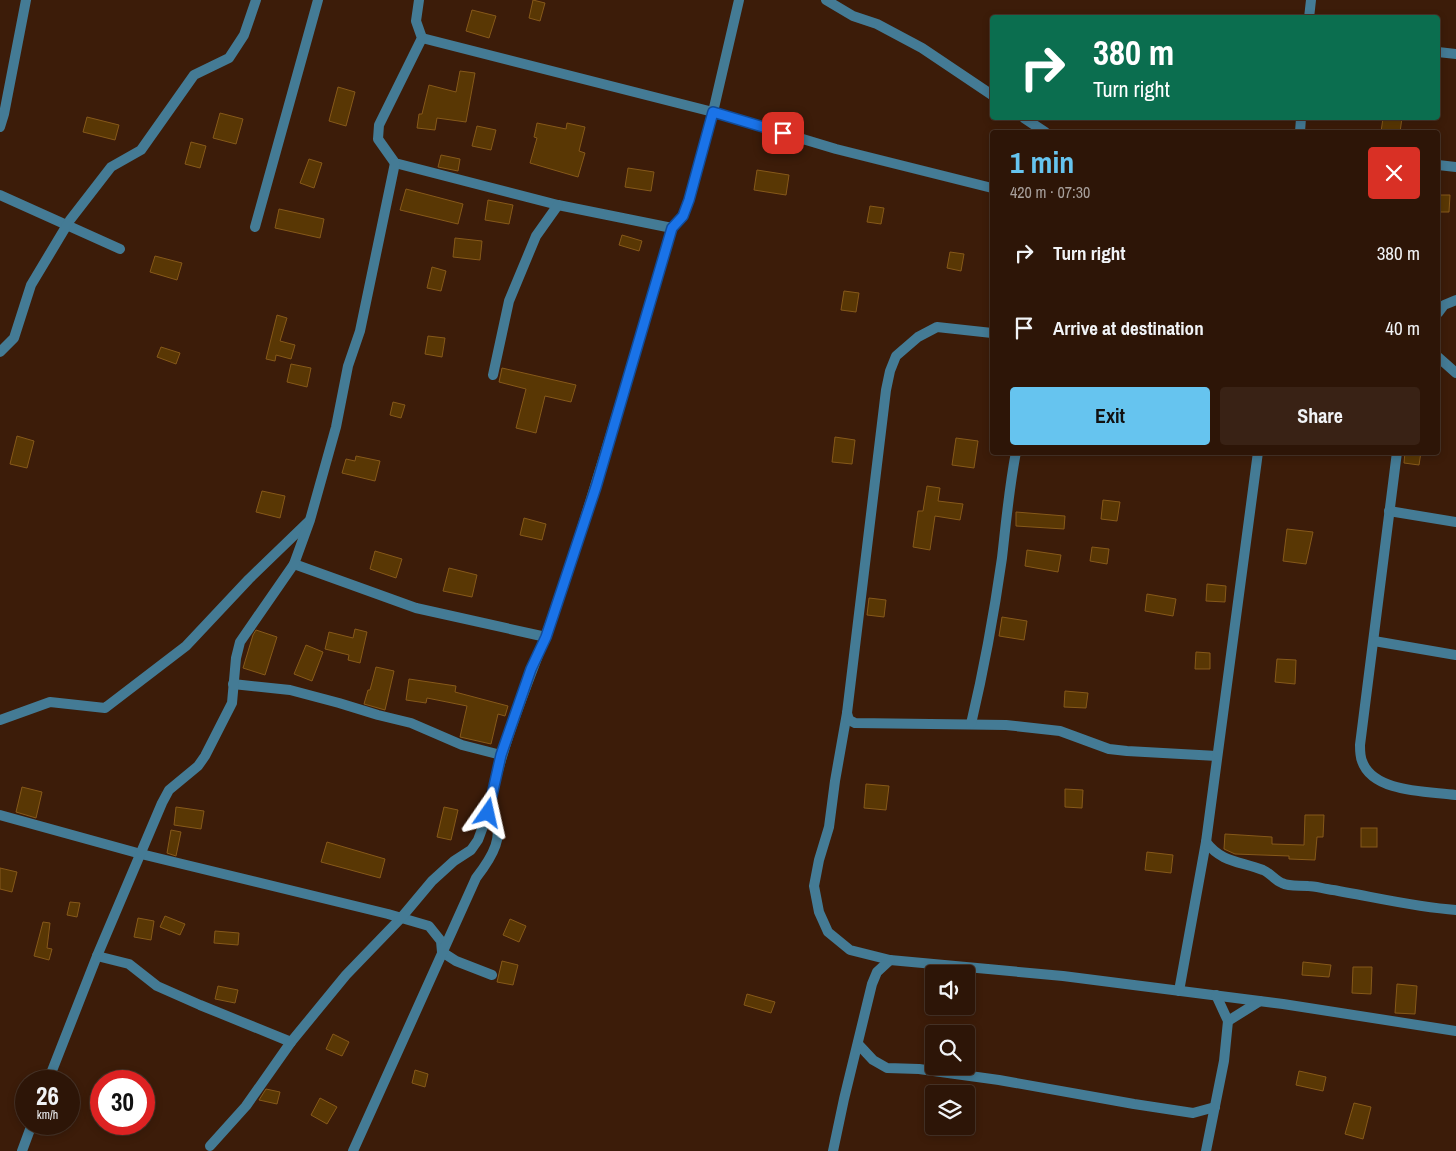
<!DOCTYPE html>
<meta charset="utf-8">
<style>
:root{--surface:#2d1507;--page:#392215;--text:#f1f3f6;--muted:#a79f9b;--line:#483428;--accent:#66c4ef}
body{margin:0;font-family:"Archivo Narrow",sans-serif;background:var(--page);color:var(--text);height:100vh;display:flex;flex-direction:column;font-size:19px;white-space:nowrap}
*{box-sizing:border-box;margin:0}
p{font-size:16px;color:var(--muted)}
.icon{flex:none;width:28px;height:28px;fill:none;stroke:currentColor;stroke-width:2;stroke-linecap:round;stroke-linejoin:round}
.map{position:relative;flex:1;overflow:hidden}
.sheet{position:absolute;left:990px;top:130px;width:450px;height:325px;display:flex;flex-direction:column;background:var(--surface);border-radius:5px;box-shadow:0 2px 8px #0003,0 0 0 1px var(--line)}
.sheet>*{flex:none}
.banner{position:absolute;left:990px;top:15px;width:450px;height:105px;border-radius:5px;box-shadow:0 2px 8px #0003,0 0 0 1px var(--line);background:#0b6e4f;color:#fff;overflow:hidden}
.tools{position:absolute;left:925px;top:965px;display:grid;gap:10px}
.tools a{display:grid;place-items:center;width:50px;height:50px;border-radius:5px;background:var(--surface);box-shadow:0 2px 8px #0003,0 0 0 1px var(--line);font-size:25px}
.speed{position:absolute;left:15px;top:1070px;display:flex;gap:10px;font-size:25px;font-weight:700;text-align:center}
.speed>*{display:grid;place-content:center;width:65px;height:65px;border-radius:50%;background:var(--surface);box-shadow:0 2px 8px #0003,0 0 0 1px var(--line);line-height:1}
.speed small{font-size:12px;font-weight:400}
.speed .limit{border:8px solid #d22;background:#fff;color:#111}
.pin{position:absolute;display:grid;place-items:center;width:42px;height:42px;color:#fff;margin:-21px;border-radius:10px;box-shadow:0 2px 8px #0006}
.me{position:absolute;width:55px;margin:-28px;rotate:11deg;stroke-linejoin:round;filter:drop-shadow(0 0 4px #0008)}
.turn{display:flex;align-items:center;gap:18px;height:105px;padding:0 20px;font-size:22px}
.turn .icon{width:65px;height:65px;stroke-width:2.5}
.turn b{display:block;font-size:35px;line-height:42px}
.round{display:grid;place-items:center;flex:none;width:52px;height:52px;border-radius:5px;background:var(--page)}
.headline{display:flex;align-items:center;justify-content:space-between;height:85px;padding:0 20px}
h1{font-size:30px;font-weight:700;line-height:38px;color:var(--accent)}
.action{display:flex;gap:10px;margin-top:auto;padding:10px 20px}
.action a{flex:1;height:58px;border-radius:5px;background:var(--accent);color:#111;font-size:20px;font-weight:700;line-height:58px;text-align:center}
.action a+a{background:var(--page);color:var(--text)}
ul{padding:0;list-style:none}
li{display:flex;align-items:center;gap:15px;height:75px;padding:0 20px}
li div{flex:1}
li b{display:block;font-size:19px}
li em{font-style:normal}
.map>svg:first-child{display:block}
.building{fill:#593704;stroke:#86591a}
.lines{fill:none;stroke-linecap:round;stroke-linejoin:round}
.street{stroke:#447b95;stroke-width:10}
.route-casing{stroke:#114b97;stroke-width:12}
.route{stroke:#1a73e8;stroke-width:9}
</style>
<div class="map">
<svg width="1456" height="1151" viewBox="0 0 1456 1151">
<rect width="100%" height="100%" fill="#3c1c09"/>
<g class="building">
<polygon points="533,0 545,3 540,21 529,18"/>
<polygon points="472,10 496,16 489,38 466,31"/>
<polygon points="460,71 475,73 466,122 437,118 435,130 417,128 419,114 422,114 429,85 456,92"/>
<polygon points="338,87 355,92 346,126 329,121"/>
<polygon points="220,113 243,119 236,144 213,138"/>
<polygon points="87,117 119,125 115,140 83,132"/>
<polygon points="1383,118 1402,118 1400,132 1381,132"/>
<polygon points="537,123 566,129 567,123 585,127 579,151 585,153 578,177 530,163 537,138 534,137"/>
<polygon points="477,126 496,130 491,150 472,146"/>
<polygon points="191,142 206,146 200,168 185,164"/>
<polygon points="441,155 460,159 458,171 438,167"/>
<polygon points="309,159 322,163 314,188 300,183"/>
<polygon points="628,168 654,172 651,191 625,187"/>
<polygon points="757,170 789,175 786,195 754,190"/>
<polygon points="406,189 463,204 458,224 400,210"/>
<polygon points="1438,195 1450,195 1449,212 1438,212"/>
<polygon points="488,200 513,205 509,224 485,220"/>
<polygon points="870,206 884,208 881,224 867,222"/>
<polygon points="279,209 324,219 320,238 275,228"/>
<polygon points="622,235 642,241 639,251 619,245"/>
<polygon points="455,238 482,241 480,260 453,257"/>
<polygon points="950,252 964,254 961,271 947,268"/>
<polygon points="155,256 182,263 177,280 150,272"/>
<polygon points="432,267 446,271 441,291 427,288"/>
<polygon points="844,291 859,293 856,312 841,310"/>
<polygon points="277,315 287,318 280,341 295,345 291,359 276,355 275,361 266,359"/>
<polygon points="428,336 445,338 442,357 425,354"/>
<polygon points="161,347 180,353 176,364 157,357"/>
<polygon points="291,364 311,368 307,387 287,382"/>
<polygon points="502,368 576,385 571,402 545,396 536,433 516,428 526,389 499,382"/>
<polygon points="393,402 405,405 401,418 390,415"/>
<polygon points="17,436 34,441 27,468 10,464"/>
<polygon points="835,437 855,440 852,464 832,462"/>
<polygon points="956,438 978,441 974,468 952,465"/>
<polygon points="1405,452 1421,452 1419,465 1404,463"/>
<polygon points="356,456 380,461 375,481 342,473 346,459 355,461"/>
<polygon points="927,486 940,488 938,501 963,504 960,520 935,516 930,550 913,547 918,511 923,511"/>
<polygon points="262,491 285,496 280,518 256,512"/>
<polygon points="1103,500 1120,502 1117,521 1101,519"/>
<polygon points="1016,512 1065,516 1064,529 1016,526"/>
<polygon points="524,518 546,524 542,540 520,535"/>
<polygon points="1287,529 1313,532 1306,564 1283,561"/>
<polygon points="1092,547 1109,549 1107,564 1090,561"/>
<polygon points="1027,550 1061,555 1058,572 1025,566"/>
<polygon points="375,551 402,559 396,578 370,569"/>
<polygon points="449,568 477,575 472,597 443,591"/>
<polygon points="1207,584 1226,586 1225,602 1206,601"/>
<polygon points="1147,594 1176,599 1173,616 1145,611"/>
<polygon points="869,598 886,600 884,617 867,615"/>
<polygon points="1002,617 1027,621 1024,640 999,636"/>
<polygon points="355,629 367,632 360,663 348,660 349,655 325,649 329,632 353,638"/>
<polygon points="256,630 277,637 265,675 243,668 253,635"/>
<polygon points="306,645 323,652 312,681 294,674"/>
<polygon points="1196,652 1210,653 1210,669 1195,669"/>
<polygon points="1277,659 1296,660 1295,684 1275,682"/>
<polygon points="376,667 394,671 385,710 364,704 368,690 370,690"/>
<polygon points="409,679 456,686 455,692 508,706 505,716 498,714 491,744 460,737 467,706 427,698 426,703 406,700"/>
<polygon points="1065,691 1088,693 1086,708 1064,707"/>
<polygon points="866,784 889,786 886,810 864,808"/>
<polygon points="22,787 42,792 36,818 16,812"/>
<polygon points="1065,789 1083,790 1082,808 1065,807"/>
<polygon points="176,807 204,811 201,829 174,825"/>
<polygon points="444,807 458,810 451,840 437,837"/>
<polygon points="1305,815 1324,815 1323,837 1317,837 1315,860 1289,859 1289,856 1235,854 1224,849 1225,834 1272,837 1272,844 1304,845"/>
<rect x="1361" y="828" width="16" height="19"/>
<polygon points="171,830 181,832 176,856 167,853"/>
<polygon points="327,842 385,859 380,878 321,862"/>
<polygon points="1147,852 1173,855 1171,873 1145,870"/>
<polygon points="0,868 17,872 12,892 0,889"/>
<polygon points="70,902 80,903 77,917 67,915"/>
<polygon points="165,916 185,924 180,935 160,927"/>
<polygon points="138,918 154,921 151,940 134,937"/>
<polygon points="510,919 526,926 519,942 503,935"/>
<polygon points="43,922 50,923 47,948 52,949 49,960 34,956"/>
<polygon points="215,931 239,933 238,945 214,943"/>
<polygon points="502,961 518,965 513,985 497,982"/>
<polygon points="1303,962 1331,965 1329,977 1302,975"/>
<polygon points="1353,967 1372,967 1371,994 1352,993"/>
<polygon points="1397,984 1417,986 1415,1014 1395,1013"/>
<polygon points="218,986 238,990 235,1003 215,999"/>
<polygon points="747,994 775,1002 771,1013 744,1005"/>
<polygon points="333,1034 349,1042 342,1056 326,1049"/>
<polygon points="415,1070 428,1074 425,1087 412,1083"/>
<polygon points="1299,1071 1326,1077 1323,1091 1296,1085"/>
<polygon points="266,1089 280,1092 277,1104 259,1100"/>
<polygon points="320,1098 337,1107 327,1124 311,1115"/>
<polygon points="1354,1103 1371,1107 1363,1139 1345,1134"/>
</g>
<g class="lines">
<g class="street">
<polyline points="419,0 416,21 422,38 379,125 378,139 395,163 558,205 672,228 683,216 689,200 713,112 739,0"/>
<polyline points="826,0 853,16 877,24 922,48 992,95"/>
<polyline points="1309,18 1311,0"/>
<polyline points="422,38 713,112 836,149 992,188"/>
<polyline points="1438,52 1456,54"/>
<polyline points="1024,118 1045,132"/>
<polyline points="0,127 4,114 26,0"/>
<polyline points="1300,132 1301,118"/>
<polyline points="1438,165 1456,167"/>
<polyline points="0,195 120,249"/>
<polyline points="255,227 318,0"/>
<polyline points="1438,313 1444,305 1456,300"/>
<polyline points="992,333 937,327 918,337 896,356 890,371 886,390 847,713 835,781 829,827 819,860 814,886 819,912 828,932 850,950 890,960 1063,976 1283,1004 1456,1031"/>
<polyline points="0,352 14,338 31,285 70,220 111,167 141,150 194,75 229,58 244,35 256,0"/>
<polyline points="1438,357 1456,373"/>
<polyline points="493,375 509,301 536,236 558,205"/>
<path d="M1397,452L1360,745C1360,750 1360,756 1362,761C1373,793 1428,791 1456,795"/>
<polyline points="1389,511 1456,522"/>
<polyline points="294,564 416,608 546,637"/>
<polyline points="1374,641 1456,655"/>
<polyline points="233,684 290,690 339,703 378,715 411,723 462,745 501,755"/>
<polyline points="847,713 849,720 855,723 1006,725 1060,731 1109,749 1127,751 1217,756"/>
<polyline points="0,720 50,702 105,708 186,646 249,579 308,522"/>
<path d="M971,724C984,669 994,614 1002,558C1006,523 1009,488 1016,452"/>
<polyline points="0,815 141,854 388,914 429,926 441,941 442,952 456,961 492,975"/>
<path d="M1206,842C1222,863 1240,861 1263,870C1270,873 1275,880 1282,883C1290,887 1299,885 1308,886C1314,886 1321,888 1327,889C1370,896 1413,907 1456,910"/>
<polyline points="97,956 129,964 157,986 200,1005 291,1042"/>
<polyline points="1179,991 1206,842 1258,452"/>
<polyline points="1228,1021 1260,1001"/>
<polyline points="858,1044 873,1060 887,1068 919,1069 999,1080 1134,1104 1193,1113 1215,1107"/>
<polyline points="48,1081 97,956 162,803 169,790 198,766 205,756 232,703 236,658 240,642 294,564 310,520 336,427 348,366 360,331 395,163"/>
<polyline points="210,1146 246,1106 291,1042 346,975 401,918 432,881 454,861 471,850 478,840 488,813"/>
<polyline points="22,1151 32,1124"/>
<path d="M353,1151L476,878C490,860 510,831 488,813C503,734 538,662 563,587C602,468 637,348 672,228"/>
<polyline points="833,1151 844,1099 872,984 877,972 890,960"/>
<polyline points="1206,1151 1224,1061 1228,1021 1216,995"/>
</g>
</g>
<g class="lines">
<g class="route-casing">
<polyline id="route" points="488,813 501,755 531,669 546,637 596,487 672,228 683,216 689,200 713,112 783,133"/>
</g>
<use href="#route" class="route"/>
</g>
</svg>
<div class="tools">
<a><svg class="icon" aria-label="sound" viewBox="0 0 24 24"><path d="M4 9h4l5-4v14l-5-4H4zM17 9q2 3 0 6"/></svg></a>
<a><svg class="icon" aria-label="search" viewBox="0 0 24 24"><circle cx="10" cy="10" r="6"/><path d="M15 15l6 6"/></svg></a>
<a><svg class="icon" aria-label="layers" viewBox="0 0 24 24"><path d="M12 4l9 5-9 5-9-5zM3 14l9 5 9-5"/></svg></a>
</div>
<div class="speed"><div>26<small>km/h</small></div><div class="limit">30</div></div>
<div class="pin" style="left:783px;top:133px;background:#d93025"><svg class="icon" aria-label="arrive" viewBox="0 0 24 24"><path d="M6 21V4h12l-3 4 3 4H6"/></svg></div>
<svg class="me" style="left:488px;top:813px" viewBox="-20 -20 40 40"><path d="M0-17L14 15 0 8-14 15z" fill="#1a73e8" stroke="#fff" stroke-width="4"/></svg>
<div class="banner">
<div class="turn"><svg class="icon" aria-label="right" viewBox="0 0 24 24"><path d="M7 20v-9h11M14 6l5 5-5 5"/></svg><div><b>380 m</b>Turn right</div></div>
</div>
<section class="sheet">
<div class="headline"><div><h1>1 min</h1><p>420 m · 07:30</p></div><a class="round" style="background:#d93025;color:#fff"><svg class="icon" aria-label="close" viewBox="0 0 24 24"><path d="M6 6l12 12M18 6L6 18"/></svg></a></div>
<ul>
<li><svg class="icon" aria-label="right" viewBox="0 0 24 24"><path d="M7 20v-9h11M14 6l5 5-5 5"/></svg><div><b>Turn right</b></div><em>380 m</em></li>
<li><svg class="icon" aria-label="arrive" viewBox="0 0 24 24"><path d="M6 21V4h12l-3 4 3 4H6"/></svg><div><b>Arrive at destination</b></div><em>40 m</em></li>
</ul>
<div class="action"><a>Exit</a><a>Share</a></div>
</section>
</div>
